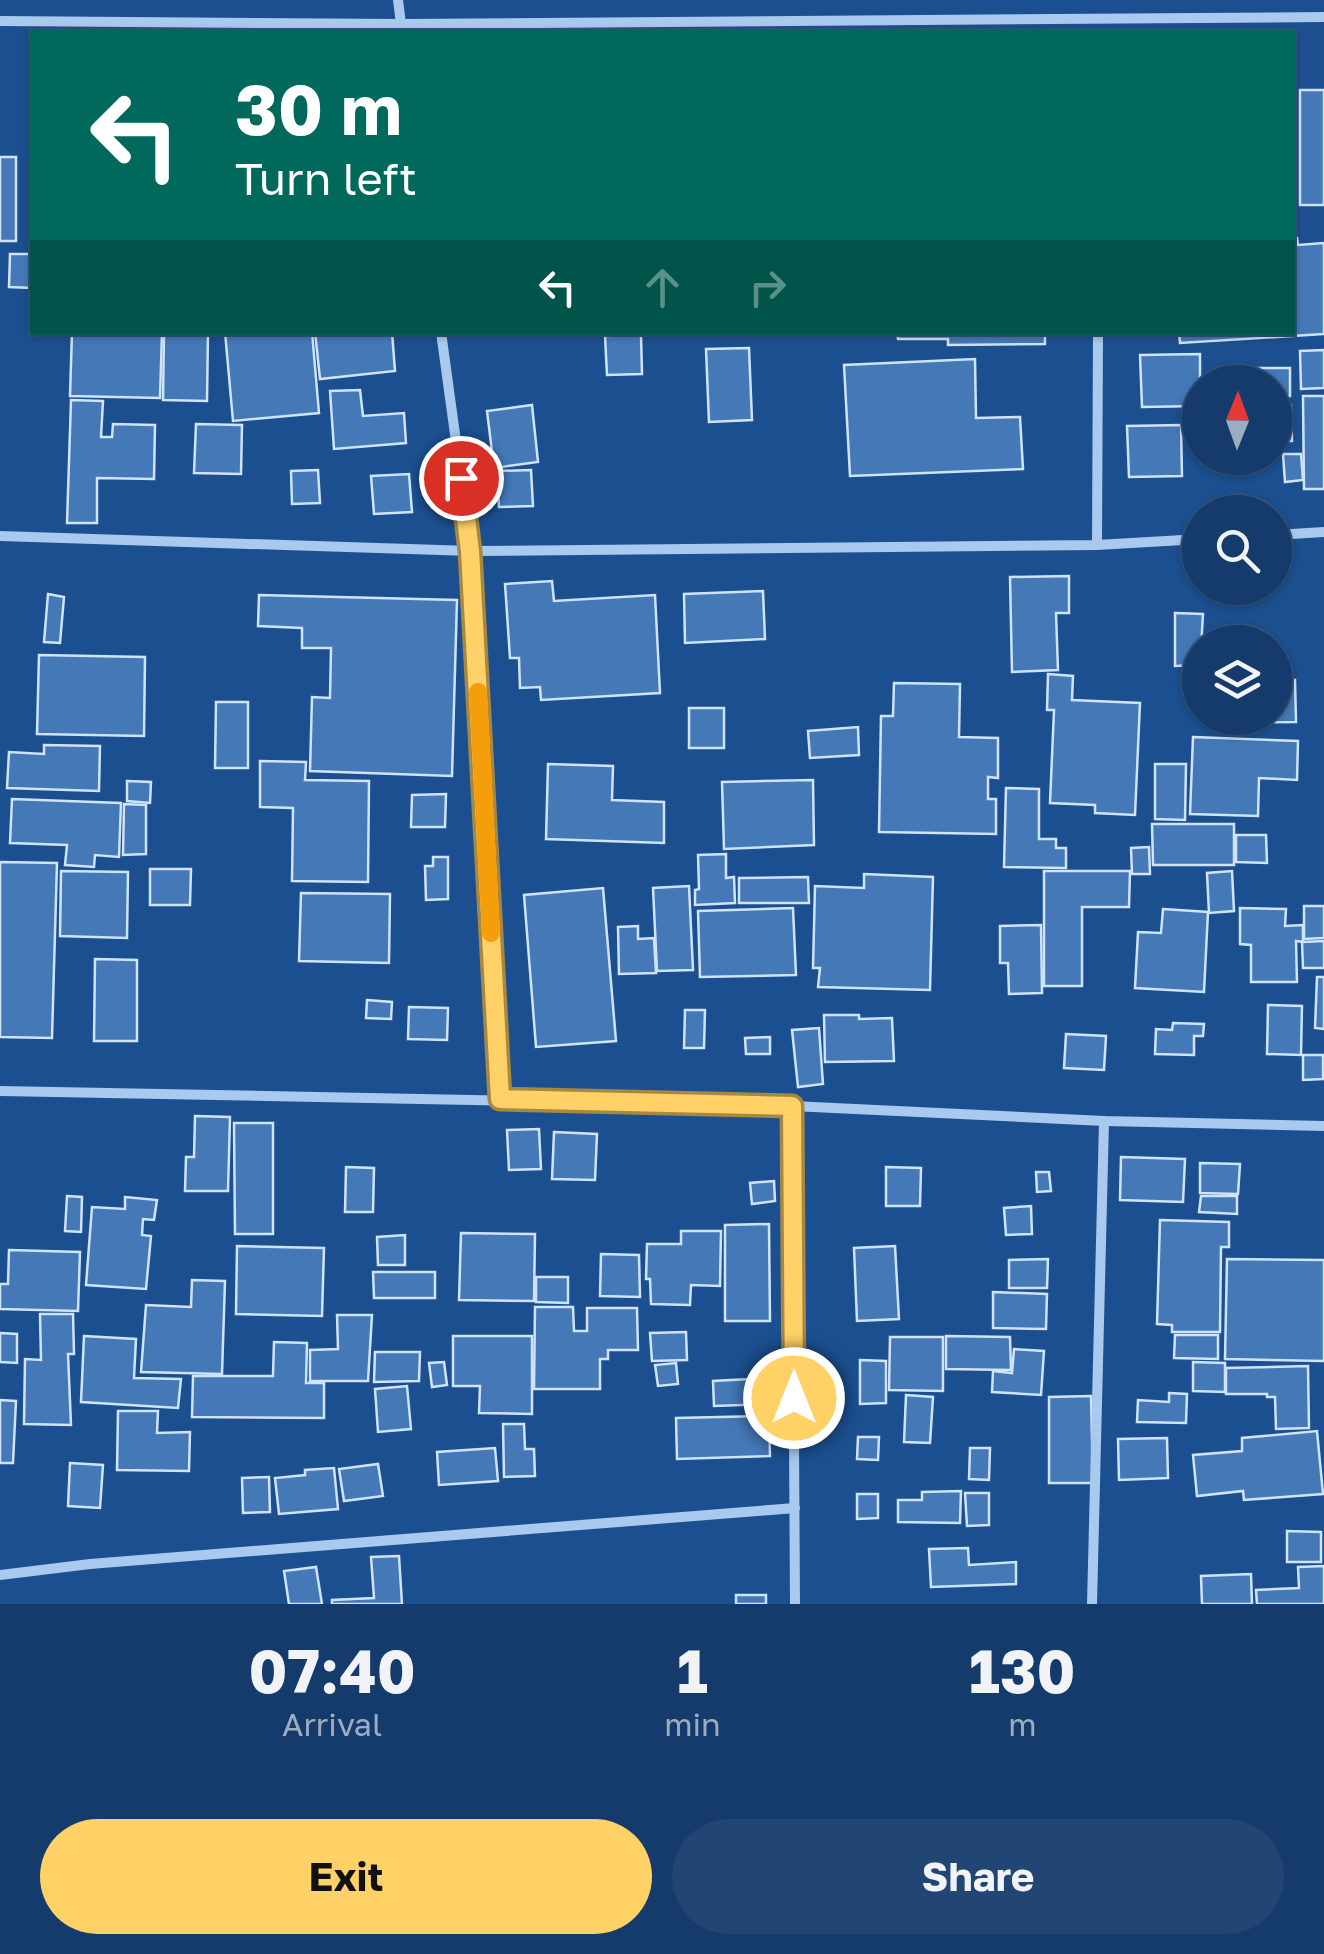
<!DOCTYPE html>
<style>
:root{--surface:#143b6b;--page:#214673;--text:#f1f3f6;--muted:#9dadc1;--line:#33557e;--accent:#ffd166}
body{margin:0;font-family:"Golos Text",sans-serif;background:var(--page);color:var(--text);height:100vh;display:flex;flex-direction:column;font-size:38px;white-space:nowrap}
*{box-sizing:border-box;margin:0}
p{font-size:32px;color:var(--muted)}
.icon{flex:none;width:55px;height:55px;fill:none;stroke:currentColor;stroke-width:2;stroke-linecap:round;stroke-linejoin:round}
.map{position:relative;height:1604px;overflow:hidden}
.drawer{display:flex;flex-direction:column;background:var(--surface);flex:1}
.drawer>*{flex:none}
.top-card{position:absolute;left:30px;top:30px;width:1265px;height:305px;border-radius:0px;box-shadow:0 2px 8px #0004,0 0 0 2px var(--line);background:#00695c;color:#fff;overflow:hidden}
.needle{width:65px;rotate:1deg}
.controls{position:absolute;left:1182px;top:365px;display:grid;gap:20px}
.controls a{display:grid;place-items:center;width:110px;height:110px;border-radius:50%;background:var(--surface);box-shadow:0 2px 8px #0004,0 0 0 2px var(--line);font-size:50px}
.pin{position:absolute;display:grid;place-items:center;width:85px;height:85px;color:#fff;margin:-42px;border:5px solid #fff;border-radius:50%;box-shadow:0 2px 10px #0007}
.me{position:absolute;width:110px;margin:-55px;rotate:0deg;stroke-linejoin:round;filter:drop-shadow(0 0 8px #0008)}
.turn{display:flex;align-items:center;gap:35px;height:210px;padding:0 40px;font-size:45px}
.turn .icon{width:130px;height:130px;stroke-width:2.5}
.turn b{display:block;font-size:70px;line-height:85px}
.lanes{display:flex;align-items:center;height:95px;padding:0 40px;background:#0003;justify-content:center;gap:50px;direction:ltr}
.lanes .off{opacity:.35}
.eta{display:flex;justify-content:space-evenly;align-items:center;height:170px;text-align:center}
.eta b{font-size:60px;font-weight:700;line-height:70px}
.button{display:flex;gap:20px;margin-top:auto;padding:20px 40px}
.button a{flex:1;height:115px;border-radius:60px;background:var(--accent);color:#111;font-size:40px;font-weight:700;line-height:115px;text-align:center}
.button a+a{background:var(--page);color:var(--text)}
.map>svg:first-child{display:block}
.building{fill:#4478b7;stroke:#cfe3fa;stroke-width:2.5}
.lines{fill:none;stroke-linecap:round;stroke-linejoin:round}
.minor{stroke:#a9c9ee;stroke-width:10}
.route-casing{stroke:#a68842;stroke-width:25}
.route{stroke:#ffd166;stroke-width:18}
.slow{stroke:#f59e0b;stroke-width:18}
</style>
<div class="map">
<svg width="1324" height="1604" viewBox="0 0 1324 1604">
<rect width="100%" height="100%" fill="#1b4f8f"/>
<g class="building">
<rect x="1300" y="90" width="24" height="115"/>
<rect x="0" y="157" width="16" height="84"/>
<polygon points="1292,238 1297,238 1298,245 1324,243 1324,334 1180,343 1179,332 1292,332"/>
<polygon points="10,254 32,254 32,288 9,287"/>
<polygon points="72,332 162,332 160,398 70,396"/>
<polygon points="164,332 208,332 207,401 163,400"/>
<polygon points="225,332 312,332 319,413 233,421"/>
<polygon points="315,332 392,332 395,371 320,379"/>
<polygon points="897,332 1045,332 1045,344 948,345 948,339 898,339"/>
<polygon points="641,335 642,374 607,375 605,336"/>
<polygon points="749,348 752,420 709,422 706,349"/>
<polygon points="1324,350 1324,388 1301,389 1300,351"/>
<polygon points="1200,354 1200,406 1142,407 1140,355"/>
<polygon points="975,359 976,418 1020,417 1023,469 850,476 844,365"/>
<polygon points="1251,368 1290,368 1290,396 1275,396 1275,382 1252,382"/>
<polygon points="360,390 363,416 404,413 406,443 334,449 330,391"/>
<polygon points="1303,396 1324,396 1324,489 1304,489"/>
<polygon points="71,400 103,401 101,437 112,437 113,424 155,425 154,479 97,478 97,523 67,523"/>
<polygon points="532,405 538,462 494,468 487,411"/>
<polygon points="1275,405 1291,405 1292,441 1275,441"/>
<polygon points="196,424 242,425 241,474 194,473"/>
<polygon points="1181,425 1182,476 1129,477 1127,426"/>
<polygon points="1283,454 1301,454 1303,480 1285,482"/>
<polygon points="318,470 320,503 292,504 291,471"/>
<polygon points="531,470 533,506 499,507 497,471"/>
<polygon points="409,474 412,512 374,514 371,476"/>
<polygon points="1069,576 1069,613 1056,613 1058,670 1012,672 1010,577"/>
<polygon points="552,581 554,601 655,595 660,693 541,700 540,687 520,688 519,658 510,658 505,584"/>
<polygon points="763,591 765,639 685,643 684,594"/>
<polygon points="48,594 64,597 60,643 44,642"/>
<polygon points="259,595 457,600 452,776 310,771 312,697 330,698 331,648 302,648 302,628 258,626"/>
<polygon points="1175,613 1203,614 1200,665 1175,666"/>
<polygon points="39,655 145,657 144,736 37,734"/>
<polygon points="1048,674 1073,676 1072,700 1140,703 1135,815 1095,813 1095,805 1050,803 1054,710 1047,710"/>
<polygon points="1275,679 1295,680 1296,722 1216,723 1216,718 1275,718"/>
<polygon points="894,683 960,684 959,737 998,738 998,778 988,777 988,799 996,799 996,834 879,832 881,716 893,716"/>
<polygon points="216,702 248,702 248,768 215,768"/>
<rect x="689" y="708" width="35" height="40"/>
<polygon points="858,727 859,755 810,758 808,731"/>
<polygon points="1193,737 1298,741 1297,780 1259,778 1258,816 1190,814"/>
<polygon points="44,745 100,746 99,791 7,788 9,752 44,754"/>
<polygon points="260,761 306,762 305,780 369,781 368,882 292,881 293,808 260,807"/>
<polygon points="548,764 613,766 612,800 664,802 664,843 546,839"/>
<polygon points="1155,764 1186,764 1185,820 1155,819"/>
<polygon points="813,780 814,845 724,849 722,782"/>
<polygon points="127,781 151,782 150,803 127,801"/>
<polygon points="1006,788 1039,789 1039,839 1056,839 1056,848 1066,848 1066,868 1004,867"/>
<polygon points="446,794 445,827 411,827 412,795"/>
<polygon points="12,799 121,803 119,857 95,855 94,867 65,865 67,845 10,843"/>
<polygon points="124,804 146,805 146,854 123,855"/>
<polygon points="1152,824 1234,824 1234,865 1153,865"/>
<polygon points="1236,835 1266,835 1267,863 1236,862"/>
<polygon points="1149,847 1150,874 1132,874 1131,848"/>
<polygon points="726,854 726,878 734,877 735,903 695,905 695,890 699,889 698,855"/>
<polygon points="433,857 448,857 448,899 426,900 425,866 433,866"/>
<polygon points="0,862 57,863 52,1038 0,1037"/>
<polygon points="150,869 191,869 190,905 150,905"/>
<polygon points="61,871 128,872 127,938 60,936"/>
<polygon points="1044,871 1130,871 1129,907 1082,907 1082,986 1044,986"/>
<polygon points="1232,871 1234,911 1209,913 1207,873"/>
<polygon points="864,874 933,877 930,990 818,987 820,968 813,968 815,886 864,888"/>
<polygon points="808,877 809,903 739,903 739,878"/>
<polygon points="689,886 693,970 657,971 653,888"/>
<polygon points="603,888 616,1041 536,1047 524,895"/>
<polygon points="301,893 390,894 389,963 299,961"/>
<polygon points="1304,906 1324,906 1324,938 1304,939"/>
<polygon points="793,908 796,975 700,977 698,911"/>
<polygon points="1240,908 1286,909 1285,926 1303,925 1303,942 1296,941 1297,982 1251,982 1251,945 1240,944"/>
<polygon points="1163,909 1208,912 1204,992 1135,988 1138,932 1161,933"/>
<polygon points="1041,925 1042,993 1009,994 1008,963 1000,963 1000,926"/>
<polygon points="638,926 638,939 654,938 656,973 619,974 618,927"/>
<polygon points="1324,941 1324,968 1303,968 1302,942"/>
<polygon points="95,959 137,960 137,1041 94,1041"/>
<polygon points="1317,977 1324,977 1324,1029 1315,1028"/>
<polygon points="367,1000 392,1002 391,1019 366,1018"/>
<polygon points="1268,1005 1302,1006 1301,1055 1267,1054"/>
<polygon points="409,1007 448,1008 447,1040 408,1039"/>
<polygon points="685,1010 705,1010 704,1048 684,1048"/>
<polygon points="824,1015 859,1015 859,1019 892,1018 894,1061 825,1062"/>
<polygon points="1173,1023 1204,1024 1203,1036 1194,1036 1194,1055 1155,1054 1156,1029 1172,1030"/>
<polygon points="819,1028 823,1084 798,1087 792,1030"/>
<polygon points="1066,1034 1106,1036 1104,1070 1064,1068"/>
<polygon points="770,1037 770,1054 746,1054 745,1038"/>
<polygon points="1303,1055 1323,1055 1323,1079 1303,1080"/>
<polygon points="195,1116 230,1117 228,1191 185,1191 186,1157 194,1157"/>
<polygon points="234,1123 273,1123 273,1234 235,1234"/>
<polygon points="539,1129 541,1169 509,1170 507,1130"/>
<polygon points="554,1132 597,1134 595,1180 552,1179"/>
<polygon points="1121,1157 1185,1159 1183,1202 1120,1200"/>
<polygon points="1200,1163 1240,1164 1238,1194 1200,1193"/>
<polygon points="346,1167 374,1168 373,1212 345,1212"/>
<polygon points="886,1167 921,1168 920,1206 886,1206"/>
<polygon points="1036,1172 1049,1172 1051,1191 1037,1192"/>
<polygon points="774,1181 775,1201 752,1204 750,1183"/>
<polygon points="67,1196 82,1197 81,1232 65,1231"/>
<polygon points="1201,1196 1237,1196 1237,1214 1199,1212"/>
<polygon points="125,1197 157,1200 154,1220 143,1219 142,1235 151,1236 146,1289 86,1285 92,1207 125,1209"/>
<polygon points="1031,1206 1032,1234 1006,1235 1004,1208"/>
<polygon points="1160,1220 1229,1222 1229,1247 1221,1247 1220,1332 1172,1332 1172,1325 1157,1324"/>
<polygon points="769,1224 770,1321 725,1321 725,1225"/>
<polygon points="681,1231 721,1231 720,1286 691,1285 690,1305 651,1304 650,1279 646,1279 647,1244 681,1244"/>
<polygon points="461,1233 535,1234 534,1301 459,1300"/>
<polygon points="405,1235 405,1265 378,1265 377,1237"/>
<polygon points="237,1246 324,1248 322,1316 236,1314"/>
<polygon points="895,1246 899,1319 857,1321 854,1248"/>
<polygon points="9,1250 80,1252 78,1311 0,1309 0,1284 8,1284"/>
<polygon points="601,1254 639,1255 640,1297 600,1296"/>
<polygon points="1048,1259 1047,1288 1009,1288 1009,1260"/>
<polygon points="1227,1259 1324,1260 1324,1361 1225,1359"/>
<polygon points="373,1272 435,1272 435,1298 374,1298"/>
<polygon points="536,1277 568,1277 568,1303 536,1302"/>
<polygon points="192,1280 225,1281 222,1374 141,1372 146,1305 191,1307"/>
<polygon points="993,1292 1047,1294 1046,1329 993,1328"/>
<polygon points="535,1307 573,1307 574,1331 587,1331 587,1308 637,1308 638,1350 608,1350 608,1359 600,1359 600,1389 534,1389"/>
<polygon points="40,1314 73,1314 74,1354 68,1354 71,1425 24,1424 25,1359 41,1360"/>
<polygon points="337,1315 372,1315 368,1381 310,1381 310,1350 338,1349"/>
<polygon points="686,1332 687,1360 652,1361 650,1333"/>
<polygon points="0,1333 17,1334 17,1363 0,1362"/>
<polygon points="1175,1335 1218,1335 1218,1359 1174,1358"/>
<polygon points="84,1336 136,1339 134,1378 181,1379 178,1408 81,1402"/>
<polygon points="453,1336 532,1336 532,1414 479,1413 480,1386 453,1386"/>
<polygon points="946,1336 1010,1337 1011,1370 946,1369"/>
<polygon points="890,1337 943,1337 943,1391 889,1390"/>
<polygon points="274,1342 307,1343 306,1383 324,1383 324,1418 192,1417 193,1376 273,1376"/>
<polygon points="1014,1349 1044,1351 1041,1395 992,1392 993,1371 1012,1373"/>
<polygon points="375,1352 420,1352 419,1381 374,1382"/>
<polygon points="860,1360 886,1361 886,1403 860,1404"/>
<polygon points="444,1362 447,1385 432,1387 429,1363"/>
<polygon points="1193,1362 1225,1363 1225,1392 1193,1391"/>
<polygon points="676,1363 678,1384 658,1386 655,1365"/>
<polygon points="1308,1366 1309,1428 1276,1429 1275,1397 1267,1397 1267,1394 1226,1394 1226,1368"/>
<polygon points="767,1378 768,1404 714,1406 713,1381"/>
<polygon points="407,1386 411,1429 378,1432 375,1389"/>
<polygon points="1169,1393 1187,1394 1186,1423 1137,1422 1138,1400 1169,1402"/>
<polygon points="906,1395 933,1397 930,1443 904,1442"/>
<polygon points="1091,1396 1093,1483 1049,1483 1049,1397"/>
<polygon points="0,1400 16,1401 13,1463 0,1463"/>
<polygon points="118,1411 158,1411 157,1433 190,1432 189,1471 117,1470"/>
<polygon points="769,1416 770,1456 677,1459 676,1418"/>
<polygon points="503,1424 524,1424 525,1449 534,1449 535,1476 504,1477"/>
<polygon points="1317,1431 1323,1494 1244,1500 1243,1491 1197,1496 1193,1455 1242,1451 1242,1438"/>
<polygon points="858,1437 879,1437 878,1460 857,1459"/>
<polygon points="1167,1438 1168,1478 1119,1480 1118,1439"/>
<polygon points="495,1448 498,1481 439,1485 437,1452"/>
<polygon points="970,1448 990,1448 989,1480 969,1479"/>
<polygon points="70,1463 103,1465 100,1508 68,1506"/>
<polygon points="378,1464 383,1496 344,1501 339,1469"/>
<polygon points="334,1468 338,1509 279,1514 275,1478 305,1475 305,1470"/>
<polygon points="269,1477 270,1512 243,1513 242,1478"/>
<polygon points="961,1491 960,1523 898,1522 898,1500 922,1500 922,1492"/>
<polygon points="965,1493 989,1493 989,1525 967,1526"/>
<polygon points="857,1494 878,1494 878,1518 857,1519"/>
<polygon points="1287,1531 1321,1532 1321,1562 1287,1562"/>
<polygon points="968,1548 969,1565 1016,1562 1016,1584 931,1587 929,1549"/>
<polygon points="399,1556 402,1604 332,1604 332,1600 374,1598 371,1557"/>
<polygon points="1324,1566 1324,1604 1257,1604 1256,1590 1299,1588 1298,1567"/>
<polygon points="316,1567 322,1604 289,1604 284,1571"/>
<polygon points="1251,1574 1252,1604 1202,1604 1201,1576"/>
<rect x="736" y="1595" width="30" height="9"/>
</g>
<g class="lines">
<g class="minor">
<polyline points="398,0 402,32"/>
<polyline points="0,21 401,24 1324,17"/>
<polyline points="441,332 471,551 501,1099"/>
<polyline points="1275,535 1324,532"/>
<polyline points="0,536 471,551 1097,545 1200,539"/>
<polyline points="1097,545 1098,332"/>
<polyline points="0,1091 792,1106 1104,1121 1324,1126"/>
<polyline points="792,1106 795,1604"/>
<polyline points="0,1575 90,1564 795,1508"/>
<polyline points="1092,1604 1104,1121"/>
</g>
</g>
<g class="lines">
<g class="route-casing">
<polyline id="route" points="461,478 470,551 500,1099 792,1106 794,1398"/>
</g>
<use href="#route" class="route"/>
<polyline class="slow" points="478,692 491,933"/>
</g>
</svg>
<div class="controls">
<a><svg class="needle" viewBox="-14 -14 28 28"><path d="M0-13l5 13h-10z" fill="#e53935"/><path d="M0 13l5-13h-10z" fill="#9dadc1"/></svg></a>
<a><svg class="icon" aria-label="search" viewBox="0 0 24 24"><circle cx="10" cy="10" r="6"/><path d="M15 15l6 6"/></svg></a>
<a><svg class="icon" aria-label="layers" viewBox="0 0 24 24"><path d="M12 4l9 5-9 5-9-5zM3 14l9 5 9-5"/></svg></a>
</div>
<div class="pin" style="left:461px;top:478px;background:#d93025"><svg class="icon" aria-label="arrive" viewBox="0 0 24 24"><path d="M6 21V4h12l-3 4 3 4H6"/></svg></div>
<svg class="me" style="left:794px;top:1398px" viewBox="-20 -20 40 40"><circle r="17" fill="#ffd166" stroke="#fff" stroke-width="3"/><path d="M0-11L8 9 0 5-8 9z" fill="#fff"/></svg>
<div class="top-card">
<div class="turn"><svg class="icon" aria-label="left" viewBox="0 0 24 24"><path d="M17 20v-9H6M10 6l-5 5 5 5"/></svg><div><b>30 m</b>Turn left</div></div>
<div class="lanes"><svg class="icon" aria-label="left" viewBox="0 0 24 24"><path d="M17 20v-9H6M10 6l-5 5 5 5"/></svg><svg class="icon off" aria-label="ahead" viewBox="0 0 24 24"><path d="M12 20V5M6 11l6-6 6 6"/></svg><svg class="icon off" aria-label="right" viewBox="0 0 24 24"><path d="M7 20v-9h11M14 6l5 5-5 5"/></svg></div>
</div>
</div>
<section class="drawer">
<div class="eta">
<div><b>07:40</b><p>Arrival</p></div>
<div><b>1</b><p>min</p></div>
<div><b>130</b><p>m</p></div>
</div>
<div class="button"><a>Exit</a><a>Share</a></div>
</section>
